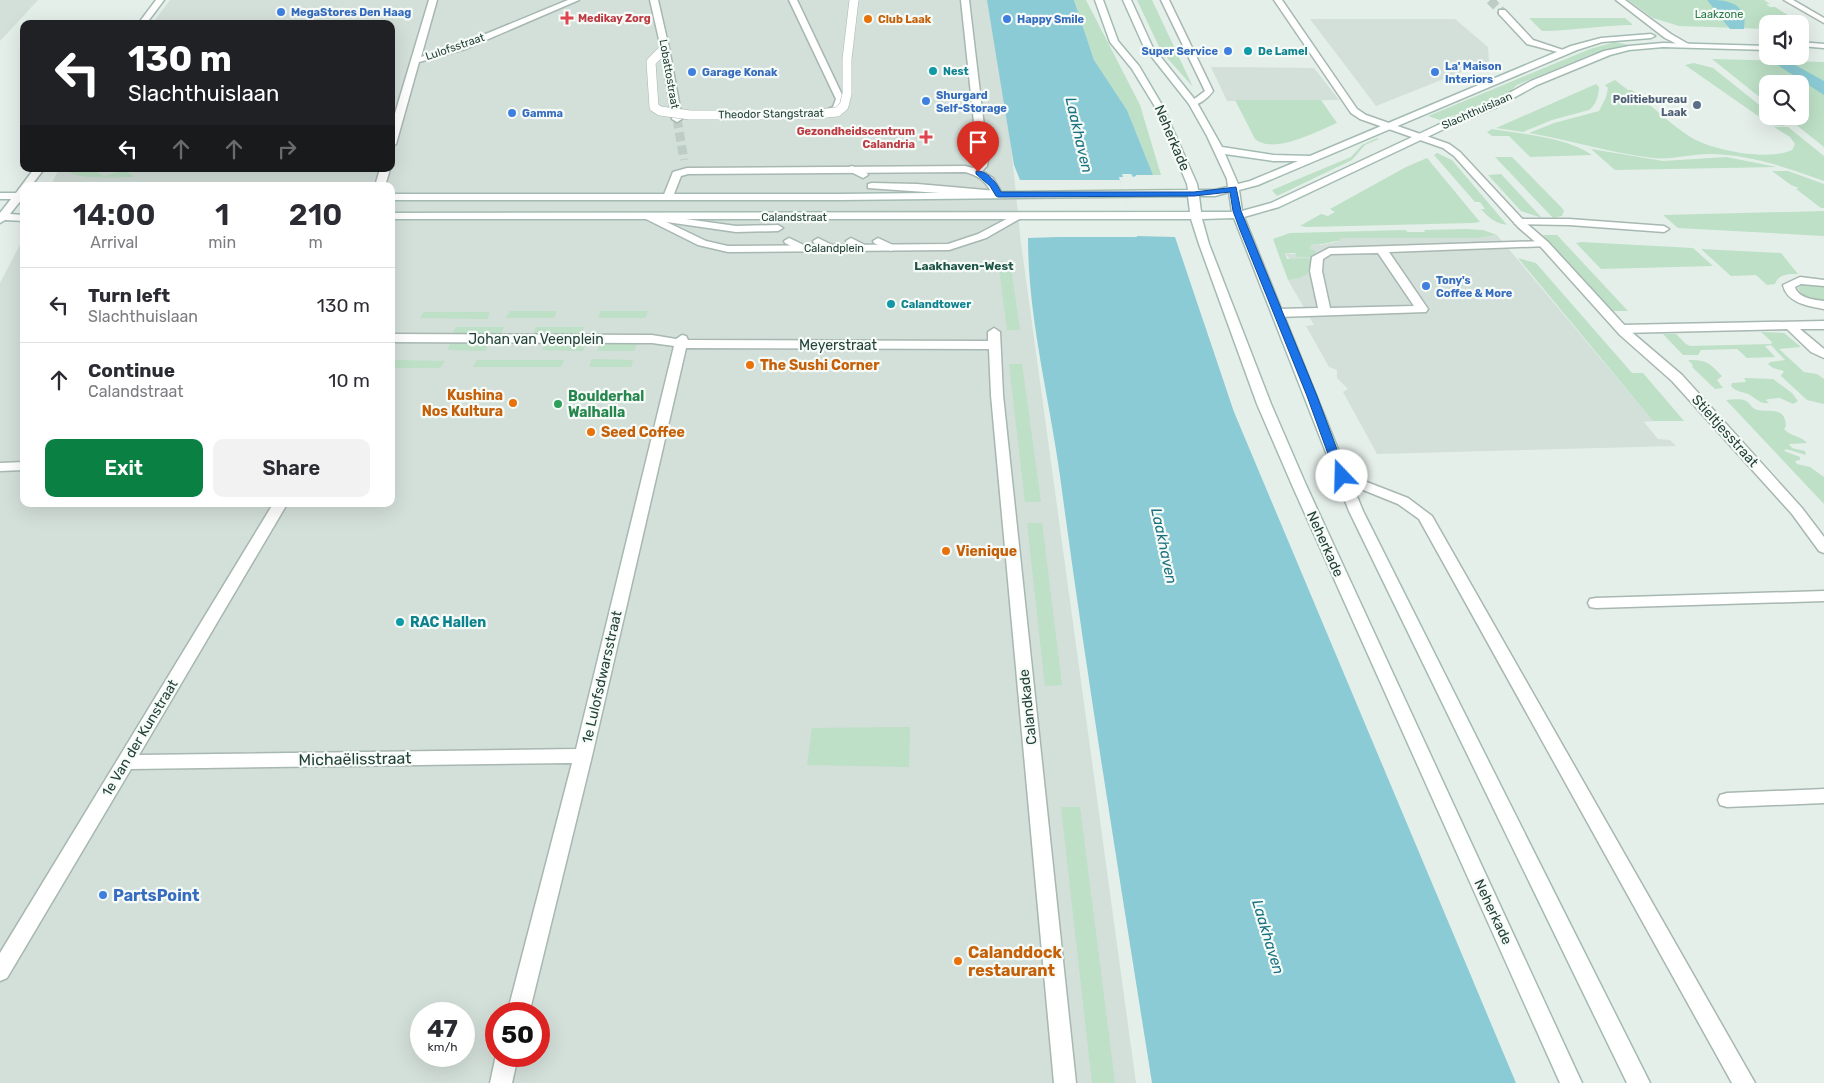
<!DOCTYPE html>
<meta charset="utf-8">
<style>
:root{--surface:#fff;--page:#f2f2f3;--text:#2b2b33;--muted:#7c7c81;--line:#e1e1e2;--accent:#0b8043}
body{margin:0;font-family:Rubik,sans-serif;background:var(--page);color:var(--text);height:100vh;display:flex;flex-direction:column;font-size:19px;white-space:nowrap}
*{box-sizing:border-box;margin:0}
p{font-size:16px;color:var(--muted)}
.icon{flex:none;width:28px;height:28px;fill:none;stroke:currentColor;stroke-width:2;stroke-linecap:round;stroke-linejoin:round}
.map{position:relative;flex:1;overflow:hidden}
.panel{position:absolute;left:20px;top:182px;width:375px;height:325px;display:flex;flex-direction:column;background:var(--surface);border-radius:10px;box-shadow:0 5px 20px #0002}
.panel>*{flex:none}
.hud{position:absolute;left:20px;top:20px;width:375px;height:152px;border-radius:10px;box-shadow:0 5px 20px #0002;background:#202124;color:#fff;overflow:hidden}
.fabs{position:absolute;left:1759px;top:15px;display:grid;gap:10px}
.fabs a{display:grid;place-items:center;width:50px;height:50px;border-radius:10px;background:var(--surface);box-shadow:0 5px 20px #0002;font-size:25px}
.speed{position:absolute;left:410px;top:1002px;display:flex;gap:10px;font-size:25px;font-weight:700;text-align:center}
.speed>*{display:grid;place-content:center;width:65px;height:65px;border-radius:50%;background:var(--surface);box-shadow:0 5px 20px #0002;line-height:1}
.speed small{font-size:12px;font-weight:400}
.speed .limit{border:8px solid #d22;background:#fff;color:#111}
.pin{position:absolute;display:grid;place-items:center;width:42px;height:42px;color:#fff;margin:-51px -21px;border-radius:50% 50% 50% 0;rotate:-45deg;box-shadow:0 0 5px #0007}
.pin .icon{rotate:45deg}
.me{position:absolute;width:55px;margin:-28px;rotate:339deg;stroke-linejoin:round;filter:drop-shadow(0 0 4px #0008)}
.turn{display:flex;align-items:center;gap:18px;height:105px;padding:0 25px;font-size:22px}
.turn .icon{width:65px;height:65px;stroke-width:2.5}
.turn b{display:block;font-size:35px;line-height:42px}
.lanes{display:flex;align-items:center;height:48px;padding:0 25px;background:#0003;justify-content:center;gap:25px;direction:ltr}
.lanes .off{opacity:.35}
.eta{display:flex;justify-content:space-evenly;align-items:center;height:85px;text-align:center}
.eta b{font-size:30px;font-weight:600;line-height:35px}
.button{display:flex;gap:10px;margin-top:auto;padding:10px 25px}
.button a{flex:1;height:58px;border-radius:10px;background:var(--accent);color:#fff;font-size:20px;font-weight:600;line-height:58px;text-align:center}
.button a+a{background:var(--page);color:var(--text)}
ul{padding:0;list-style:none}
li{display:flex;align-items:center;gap:15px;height:75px;padding:0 25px;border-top:1px solid var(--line)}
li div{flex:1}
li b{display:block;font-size:19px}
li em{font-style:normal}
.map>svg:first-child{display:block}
.built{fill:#d3dfd9;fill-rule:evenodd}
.green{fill:#bde0c6}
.water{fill:#8bcbd5}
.pier{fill:#e5efea}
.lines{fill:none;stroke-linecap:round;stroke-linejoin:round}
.street-tunnel{stroke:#beccc7;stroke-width:9;stroke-dasharray:9 4.5;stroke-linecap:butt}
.lane-casing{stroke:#a7b7b1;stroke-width:3}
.street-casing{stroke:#a7b7b1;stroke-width:3}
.secondary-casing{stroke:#a3bbb2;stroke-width:3}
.lane{fill:#fff;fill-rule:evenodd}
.street{fill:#fff;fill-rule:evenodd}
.secondary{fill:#fff;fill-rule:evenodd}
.lane-bridge-casing{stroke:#a7b7b1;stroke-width:10;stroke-linecap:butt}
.lane-bridge{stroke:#fff;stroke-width:9}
.route{fill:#1a73e8;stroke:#114b97}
.shop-dot{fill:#3f7fe0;stroke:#f6fbf8;stroke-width:2}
.health-dot{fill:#e0444e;stroke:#f6fbf8;stroke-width:2}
.food-dot{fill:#e8710a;stroke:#f6fbf8;stroke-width:2}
.culture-dot{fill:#0f9aa8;stroke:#f6fbf8;stroke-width:2}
.service-dot{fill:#5c6f8a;stroke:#f6fbf8;stroke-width:2}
.leisure-dot{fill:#2e9e5b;stroke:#f6fbf8;stroke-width:2}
.labels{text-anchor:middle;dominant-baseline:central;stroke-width:4.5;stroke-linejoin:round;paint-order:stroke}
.far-shop-label{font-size:11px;font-weight:bold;fill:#366cbe;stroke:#f6fbf8;text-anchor:start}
.far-park-label{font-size:11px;fill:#2b7a49;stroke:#f6fbf8}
.far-health-label{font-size:11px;font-weight:bold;fill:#be3a42;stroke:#f6fbf8;text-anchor:start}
.far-food-label{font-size:11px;font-weight:bold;fill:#c56008;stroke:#f6fbf8;text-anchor:start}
.far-street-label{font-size:11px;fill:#234139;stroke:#f6fbf8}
.far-culture-label{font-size:11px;font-weight:bold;fill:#0d838f;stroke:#f6fbf8;text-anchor:start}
.far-service-label{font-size:11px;font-weight:bold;fill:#4e5e75;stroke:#f6fbf8;text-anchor:end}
.far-neighbourhood-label{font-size:12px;font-weight:bold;fill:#1e5547;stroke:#f6fbf8}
.street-label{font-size:14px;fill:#234139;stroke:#f6fbf8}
.food-label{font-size:14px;font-weight:bold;fill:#c56008;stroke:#f6fbf8;text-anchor:start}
.leisure-label{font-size:14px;font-weight:bold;fill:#27864d;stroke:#f6fbf8;text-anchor:start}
.culture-label{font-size:14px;font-weight:bold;fill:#0d838f;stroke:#f6fbf8;text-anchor:start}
.water-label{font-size:15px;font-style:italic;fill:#1a7181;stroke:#f6fbf8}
.near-street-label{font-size:16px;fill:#234139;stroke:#f6fbf8}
.near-shop-label{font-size:16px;font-weight:bold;fill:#366cbe;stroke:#f6fbf8;text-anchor:start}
.near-food-label{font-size:16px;font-weight:bold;fill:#c56008;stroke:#f6fbf8;text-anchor:start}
</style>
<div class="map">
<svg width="1824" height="1083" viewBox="0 0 1824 1083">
<rect width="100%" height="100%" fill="#e5efea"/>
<g class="built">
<polygon points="0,0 38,0 0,41"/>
<path d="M170,0H996L1021,243L1136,1083H0V283L24,237V504H391V186H50L59,169H391V24H152ZM421,1014H464V1056H421ZM496,1014H539V1056H496Z"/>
<polygon points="1310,19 1455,19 1488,47 1489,61 1376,106"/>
<polygon points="1211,67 1314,68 1339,100 1227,101"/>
<polygon points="1497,235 1653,421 1644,422 1658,439 1670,440 1676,446 1377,454 1343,392 1348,389 1337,378 1337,370 1329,367 1306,326 1314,325 1288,280 1303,277 1285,253 1314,257 1315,252 1308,249 1312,244 1321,245 1341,241 1340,238 1478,238"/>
</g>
<g class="green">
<polygon points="1074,0 1086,0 1140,105 1161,175 1153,175 1127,110 1094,60"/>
<polygon points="1137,0 1152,0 1193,87 1161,51"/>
<polygon points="1628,0 1764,0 1770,4 1766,4 1770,7 1775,7 1810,29 1800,29 1800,24 1768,24 1767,29 1679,26 1653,18"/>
<path d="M1529,18H1625L1633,25C1602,25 1572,31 1542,31Z"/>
<polygon points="1615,42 1629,45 1592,54 1517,85 1504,97 1486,105 1440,120 1428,116 1590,49"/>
<polygon points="1712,59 1824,62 1824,147 1785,116 1800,116 1800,84 1768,84 1767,103"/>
<polygon points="1694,63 1713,68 1767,111 1768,116 1774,116 1785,126 1771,125 1685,65"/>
<path d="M1615,80L1628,90H1632C1651,105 1672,126 1692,138C1715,151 1769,161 1792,150L1795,144L1790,137L1774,127H1788L1824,156V181C1788,168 1749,154 1709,154C1690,154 1672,160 1653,158C1610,153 1571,140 1529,133L1554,123L1599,111L1606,97L1608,88L1605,85Z"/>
<path d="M1596,84L1599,87C1599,95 1596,105 1589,110L1552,120L1523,132L1496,128Z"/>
<path d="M1235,100H1321L1337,123C1317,131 1274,155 1255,139Z"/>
<path d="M1492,129C1522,134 1567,137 1592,155L1530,157L1509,136H1492L1487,132Z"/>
<polygon points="1377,138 1379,139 1365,145 1352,160 1277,196 1272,190 1351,157 1362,145"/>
<polygon points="1591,149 1663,161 1726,157 1777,167 1615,170"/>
<path d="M1437,153L1452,160L1507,225C1495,223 1489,218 1481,209H1485L1480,202H1475L1434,155Z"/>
<polygon points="1495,157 1512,157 1562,208 1564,211 1562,216 1553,218"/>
<polygon points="1427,158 1480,222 1473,223 1307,227 1300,226 1321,214 1328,216 1335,212 1330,209 1406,167"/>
<path d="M66,169H92L104,176L125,170L134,177C118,177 75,181 66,169Z"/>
<polygon points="1772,171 1788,171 1824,184 1824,208 1821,208 1796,189 1799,188 1791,185"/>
<polygon points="1501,174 1542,218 1521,211 1488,175"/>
<polygon points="1824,211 1824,236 1678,228 1663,215"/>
<path d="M1466,229L1483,230L1497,235L1478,238H1340L1341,241C1330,241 1322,246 1312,244L1309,249L1316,251L1314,257H1297L1295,253H1285L1287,259L1313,258L1307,274L1300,278L1288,280L1273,239L1290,233L1406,230L1407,232H1425L1424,230Z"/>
<polygon points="1543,235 1557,235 1628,311 1613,311"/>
<polygon points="1581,242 1693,248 1713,266 1601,269 1576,243"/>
<path d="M1701,249L1781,253L1798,274C1789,274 1778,274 1775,284L1767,285L1756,275L1731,276Z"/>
<polygon points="1518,258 1536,263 1632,373 1643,373 1684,421 1653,421"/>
<polygon points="998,261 1010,261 1020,330 1007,330"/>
<path d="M1810,284L1824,287V301C1814,300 1802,298 1798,288L1802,285Z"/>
<polygon points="510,311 557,311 554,318 506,318"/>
<polygon points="601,311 648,311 645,318 598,318"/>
<polygon points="424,312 490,312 487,319 420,318"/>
<polygon points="456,327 504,327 501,334 452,334"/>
<polygon points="536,327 584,327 581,335 533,334"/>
<polygon points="1761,332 1784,333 1801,347 1779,349 1804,372 1817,374 1824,379 1824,404 1807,400 1781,376 1784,371 1773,368 1768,364 1770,362 1785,360 1771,345 1765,346 1775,357 1747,358 1737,349 1701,350 1698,355 1683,355 1663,334 1676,334 1686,344 1690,346 1771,344 1772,342"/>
<polygon points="451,343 489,344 485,351 447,350"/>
<polygon points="546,343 586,343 583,351 542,350"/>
<polygon points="600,343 637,344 634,351 597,351"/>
<polygon points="592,359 633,360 631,367 589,367"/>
<polygon points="395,360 445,361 440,368 391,368"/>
<polygon points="477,360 564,360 561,367 473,367"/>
<path d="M1688,360C1708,360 1709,363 1722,376L1717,380L1723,388L1715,389L1692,367L1693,365Z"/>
<polygon points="1009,364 1022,364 1041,502 1025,502"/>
<path d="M1744,378L1773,379L1792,393L1798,401L1793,404L1780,398L1768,399L1766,400L1769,403C1760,404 1758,400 1750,395C1743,391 1737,393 1731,386L1732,383L1746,382Z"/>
<path d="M1726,400C1732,400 1740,398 1746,401C1750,403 1751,407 1755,409C1766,414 1785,404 1786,426L1784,429C1791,437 1800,435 1807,443L1789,444L1792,448L1805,451L1806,455L1786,449L1784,451L1800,457V460L1795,461L1797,464L1810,467L1824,477V504Z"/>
<polygon points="1027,523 1042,523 1062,685 1045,686"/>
<polygon points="910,727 909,767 807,765 812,728"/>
<polygon points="1061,807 1080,807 1115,1083 1092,1083"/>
</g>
<g class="water">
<path d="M987,0H1074L1094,60L1127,110L1153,175H1136V176L1133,177L1131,174H1122L1123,177H1119L1136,236L1175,237L1234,412L1516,1083H1152C1120,881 1087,679 1060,476C1049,396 1028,318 1028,238L1058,237L1046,180H1020L1014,165Z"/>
<path d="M1707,0C1723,0 1735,0 1745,15L1744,29H1730Z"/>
<polygon points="1770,60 1786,60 1824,81 1824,95"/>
</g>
<polygon class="pier" points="1045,180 1120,180 1137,237 1056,237"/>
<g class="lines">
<g class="street-tunnel">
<polyline points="1490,0 1502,12"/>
<polyline points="677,119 684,160"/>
</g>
<g class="lane-casing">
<g id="lane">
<path d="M789,0H797L844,99C843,111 835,113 824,116L819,113L833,107L836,99Z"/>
<polygon points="852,166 867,173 868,175 863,178 849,171 849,167"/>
<polygon points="872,183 917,184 997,191 1002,194 997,197 868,188 868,184"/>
<polygon points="650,214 736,226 778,225 783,228 778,231 736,232 646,219 645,217 646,215"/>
<polygon points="1519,219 1569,219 1664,226 1669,229 1664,232 1569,225 1515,224 1514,222 1515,220"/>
<polygon points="789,238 806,246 807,248 802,251 785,243 784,241"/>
<polygon points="818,238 834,246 835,248 830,251 814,243 813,241"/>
<polygon points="851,238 867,246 868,248 863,251 847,243 846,241"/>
<polygon points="878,238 895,246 896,248 891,251 874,243 873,241"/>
<path d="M1544,241L1548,242L1549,244L1548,246L1389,252L1428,309L1426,312L1278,317L1272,313L1278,309L1318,308L1310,271L1312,257L1329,248ZM1378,253L1414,306L1330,308L1322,271L1323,259L1331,254Z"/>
<path d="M1800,277L1824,280V286L1801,284L1795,287C1798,298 1814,300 1824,301V309C1808,306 1787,303 1783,285Z"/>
<polygon points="1824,321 1824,329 1800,329 1824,349 1824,358 1811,352 1787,329 1621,333 1615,329 1621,325"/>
<polygon points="1341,472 1408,498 1432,516 1755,1083 1732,1083 1419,519 1398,504 1336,479 1334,476 1336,473"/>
<polygon points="1824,591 1824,601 1596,608 1590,607 1588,603 1590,599 1596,598"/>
<polygon points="1824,789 1824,803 1727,807 1720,805 1718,800 1720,795 1727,793"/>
</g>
</g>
<g class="street-casing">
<g id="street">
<polygon points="429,0 437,0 421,57 459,45 568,0 579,0 465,49 419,62 396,144 391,147 391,127"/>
<polygon points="650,0 658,0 669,48 682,119 677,122 672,119 661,48"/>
<path d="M961,0H969L988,160L987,166L982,171L993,178L1003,195L1002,197H994C987,183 981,176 965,172L688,174L681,176L672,199H664L663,197L673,172L687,168L965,166L973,168L977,165L978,160Z"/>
<path d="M1161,0H1169L1213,91C1208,98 1199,106 1190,105L1189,103L1205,91Z"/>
<polygon points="1274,0 1282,0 1357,109 1366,115 1449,144 1460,152 1526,223 1548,242 1628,329 1682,375 1802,508 1824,537 1824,553 1819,551 1792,514 1672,381 1620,335 1540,246 1518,227 1454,156 1443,148 1360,119 1351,113"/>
<polygon points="1616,0 1625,0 1671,34 1690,45 1683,47 1665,38"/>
<polygon points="1784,0 1793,0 1824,18 1824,23"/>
<polygon points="1499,10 1505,10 1533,40 1569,52 1565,54 1527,44 1499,14"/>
<polygon points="380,169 390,169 385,186 375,186"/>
<polygon points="650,214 706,241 728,246 948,244 978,234 1014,215 1022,215 1023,217 986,238 949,250 728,252 698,245 646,219 645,217 646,215"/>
<polygon points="994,328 1000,332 1003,395 1076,1083 1054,1083 991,395 989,349 686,348 592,756 529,1014 507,1014 572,763 131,769 7,978 0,981 0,953 273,504 287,504 139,755 576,749 674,346 652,343 391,342 391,334 652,335 676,339 682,335 686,336 688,340 988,341 988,332"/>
<polygon points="24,462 24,470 0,471 0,463"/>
<polygon points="496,1055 518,1056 512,1083 490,1083"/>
</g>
</g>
<g class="secondary-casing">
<g id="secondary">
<polygon points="156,0 164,0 146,24 138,24"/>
<path d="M1095,0H1103L1118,41L1139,66L1162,105L1197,184L1198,190H1215L1228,187L1227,179L1207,136L1189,104L1144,47L1123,0H1131L1152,46L1196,101L1222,147L1273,155L1310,156L1571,46L1601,38L1651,34L1655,36L1651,38L1602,42L1577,50L1258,185L1239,190L1242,211L1271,203L1438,125L1491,103L1531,81L1604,51L1629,46L1663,43L1768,46V50L1663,47L1629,50L1610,55L1537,85L1497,107L1444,129L1279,207L1244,217L1363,511L1650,1083H1627L1349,511L1234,218L1202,219L1209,244L1271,404L1306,485L1582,1083H1560L1292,485L1257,404L1199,244L1191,219H391V213L1190,212L1188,196L840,200H391V194H840L1188,190L1187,184L1154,105L1132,69L1110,42ZM1225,154L1273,161H1298L1250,181L1238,184ZM1229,192L1232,212H1201L1199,196H1215Z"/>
<polygon points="1800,42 1824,44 1824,48 1800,46"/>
<polygon points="34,169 44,169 31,186 24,186 24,199 22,199 10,214 24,215 24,221 5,220 0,223 0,213 11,199 0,199 0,193 16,193"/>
</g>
</g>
<use href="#lane" class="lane"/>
<use href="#street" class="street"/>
<use href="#secondary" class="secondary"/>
<g class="lane-bridge-casing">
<polyline id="lane-bridge" points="665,48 651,62 654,107 660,111 690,115 808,115 837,112 844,106 847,94 847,59 854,0"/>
</g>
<use href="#lane-bridge" class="lane-bridge"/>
</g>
<path class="route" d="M976,171C987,170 997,183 1001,192H1194L1236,187L1241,211L1317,396L1347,476L1345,479H1342L1336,476L1307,396L1240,230L1233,211L1230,192L1194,196L998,197L996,196L990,186L976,174Z"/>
<g class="shop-dot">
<circle cx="281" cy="12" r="5"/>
<circle cx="1007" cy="19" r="5"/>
<circle cx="1228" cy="51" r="5"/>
<circle cx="692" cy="72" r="5"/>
<circle cx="1435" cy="72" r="5"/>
<circle cx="926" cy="101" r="5"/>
<circle cx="512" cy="113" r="5"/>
<circle cx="1426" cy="286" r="5"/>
<circle cx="103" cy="895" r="5"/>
</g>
<g class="health-dot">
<path d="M564.5 10.5h5v5h5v5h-5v5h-5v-5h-5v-5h5z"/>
<path d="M923.5 129.5h5v5h5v5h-5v5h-5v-5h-5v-5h5z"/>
</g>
<g class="food-dot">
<circle cx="868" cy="19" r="5"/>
<circle cx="750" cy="365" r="5"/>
<circle cx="513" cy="403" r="5"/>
<circle cx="591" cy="432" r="5"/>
<circle cx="946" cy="551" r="5"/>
<circle cx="958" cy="961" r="5"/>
</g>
<g class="culture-dot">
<circle cx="1248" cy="51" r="5"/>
<circle cx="933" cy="71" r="5"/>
<circle cx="891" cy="304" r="5"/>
<circle cx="400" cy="622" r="5"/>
</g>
<circle class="service-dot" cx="1697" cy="105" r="5"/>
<circle class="leisure-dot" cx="558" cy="404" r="5"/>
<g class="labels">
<g class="far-shop-label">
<text x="291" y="12">MegaStores Den Haag</text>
<text x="1017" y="19">Happy Smile</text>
<text x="1218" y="51" text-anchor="end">Super Service</text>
<text x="1445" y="66">La' Maison<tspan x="1445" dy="13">Interiors</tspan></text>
<text x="702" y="72">Garage Konak</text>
<text x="936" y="95">Shurgard<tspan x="936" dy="13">Self-Storage</tspan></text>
<text x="522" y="113">Gamma</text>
<text x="1436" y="280">Tony's<tspan x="1436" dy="13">Coffee &amp; More</tspan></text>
</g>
<g class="far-park-label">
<text x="1719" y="14">Laakzone</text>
</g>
<g class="far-health-label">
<text x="578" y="18">Medikay Zorg</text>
<text x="915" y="131" text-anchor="end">Gezondheidscentrum<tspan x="915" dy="13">Calandria</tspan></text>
</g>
<g class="far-food-label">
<text x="878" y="19">Club Laak</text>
</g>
<g class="far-street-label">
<text transform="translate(455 47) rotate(-19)">Lulofsstraat</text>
<text transform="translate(669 74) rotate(80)">Lobattostraat</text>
<text transform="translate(1477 111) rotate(-24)">Slachthuislaan</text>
<text transform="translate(771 114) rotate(-1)">Theodor Stangstraat</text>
<text x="794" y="217">Calandstraat</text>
<text x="834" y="248">Calandplein</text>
</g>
<g class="far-culture-label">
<text x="1258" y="51">De Lamel</text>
<text x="943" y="71">Nest</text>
<text x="901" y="304">Calandtower</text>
</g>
<g class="far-service-label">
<text x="1687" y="99">Politiebureau<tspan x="1687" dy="13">Laak</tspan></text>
</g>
<g class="far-neighbourhood-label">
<text x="964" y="266">Laakhaven-West</text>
</g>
<g class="street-label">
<text transform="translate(1172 138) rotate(67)">Neherkade</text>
<text x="536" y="339">Johan van Veenplein</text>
<text x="838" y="345">Meyerstraat</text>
<text transform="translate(1725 431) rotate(48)">Stieltjesstraat</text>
<text transform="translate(1325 544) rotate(66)">Neherkade</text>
<text transform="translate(602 677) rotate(-77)">1e Lulofsdwarsstraat</text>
<text transform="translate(1028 707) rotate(-96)">Calandkade</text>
<text transform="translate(140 738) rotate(-59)">1e Van der Kunstraat</text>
<text transform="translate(1493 912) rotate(65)">Neherkade</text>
</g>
<g class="food-label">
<text x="760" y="365">The Sushi Corner</text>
<text x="503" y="395" text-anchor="end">Kushina<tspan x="503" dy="16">Nos Kultura</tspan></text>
<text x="601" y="432">Seed Coffee</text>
<text x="956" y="551">Vienique</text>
</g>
<g class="leisure-label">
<text x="568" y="396">Boulderhal<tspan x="568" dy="16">Walhalla</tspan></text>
</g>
<g class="culture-label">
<text x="410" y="622">RAC Hallen</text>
</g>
<g class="water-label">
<text transform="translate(1079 135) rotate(77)">Laakhaven</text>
<text transform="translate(1164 546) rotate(78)">Laakhaven</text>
<text transform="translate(1268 937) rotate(73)">Laakhaven</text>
</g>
<g class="near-street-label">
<text transform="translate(355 759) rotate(-1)">Michaëlisstraat</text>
</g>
<g class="near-shop-label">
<text x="113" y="895">PartsPoint</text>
</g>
<g class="near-food-label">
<text x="968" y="952">Calanddock<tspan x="968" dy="18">restaurant</tspan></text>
</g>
</g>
</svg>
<div class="fabs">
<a><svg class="icon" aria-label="sound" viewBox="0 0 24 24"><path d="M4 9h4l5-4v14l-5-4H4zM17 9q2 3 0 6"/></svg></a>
<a><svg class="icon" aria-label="search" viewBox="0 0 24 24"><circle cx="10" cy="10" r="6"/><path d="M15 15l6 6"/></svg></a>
</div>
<div class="speed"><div>47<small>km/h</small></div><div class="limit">50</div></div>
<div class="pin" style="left:978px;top:172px;background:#d93025"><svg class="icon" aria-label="arrive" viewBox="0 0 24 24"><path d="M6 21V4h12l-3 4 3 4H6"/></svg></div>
<svg class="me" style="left:1342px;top:476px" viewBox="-20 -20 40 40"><circle r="19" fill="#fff"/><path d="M0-13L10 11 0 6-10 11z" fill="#1a73e8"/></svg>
<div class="hud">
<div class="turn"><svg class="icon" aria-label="left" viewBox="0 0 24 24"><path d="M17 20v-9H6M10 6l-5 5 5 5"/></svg><div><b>130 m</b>Slachthuislaan</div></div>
<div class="lanes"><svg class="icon" aria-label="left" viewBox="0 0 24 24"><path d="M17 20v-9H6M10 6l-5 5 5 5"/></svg><svg class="icon off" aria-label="ahead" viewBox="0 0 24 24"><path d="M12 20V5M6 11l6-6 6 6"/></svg><svg class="icon off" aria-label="ahead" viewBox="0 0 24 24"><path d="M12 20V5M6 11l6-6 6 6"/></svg><svg class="icon off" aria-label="right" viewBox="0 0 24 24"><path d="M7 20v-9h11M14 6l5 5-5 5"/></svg></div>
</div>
<section class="panel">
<div class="eta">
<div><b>14:00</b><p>Arrival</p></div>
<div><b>1</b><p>min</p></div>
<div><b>210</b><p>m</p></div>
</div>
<ul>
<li><svg class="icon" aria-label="left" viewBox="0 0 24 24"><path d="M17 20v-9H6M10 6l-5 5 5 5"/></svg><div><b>Turn left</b><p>Slachthuislaan</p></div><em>130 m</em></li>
<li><svg class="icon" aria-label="ahead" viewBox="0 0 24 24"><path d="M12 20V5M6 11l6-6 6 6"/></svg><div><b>Continue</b><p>Calandstraat</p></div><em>10 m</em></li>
</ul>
<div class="button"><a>Exit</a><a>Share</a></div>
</section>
</div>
